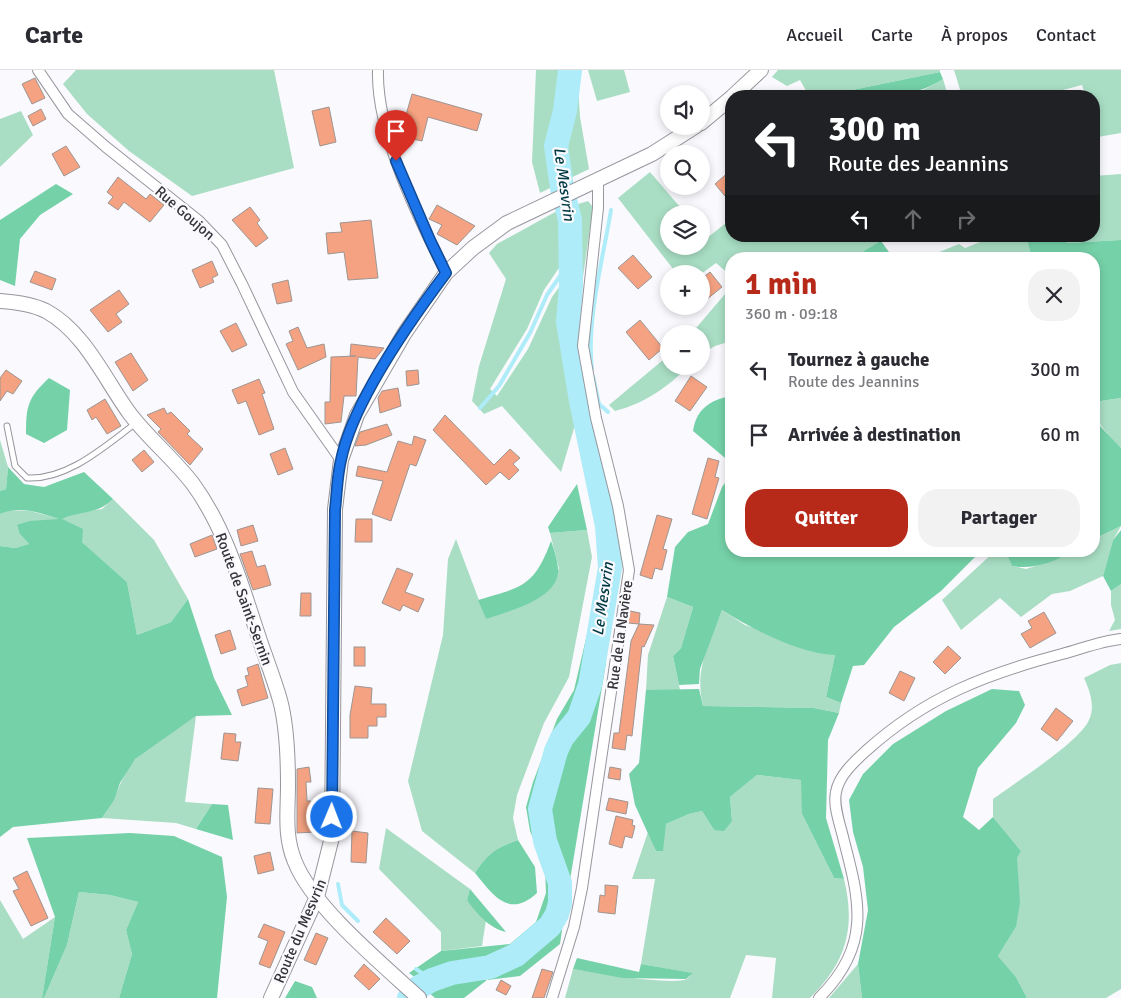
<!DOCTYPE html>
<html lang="fr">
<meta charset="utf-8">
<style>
:root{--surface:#fff;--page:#f2f2f3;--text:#2b2b33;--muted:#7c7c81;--line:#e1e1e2;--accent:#b72a1a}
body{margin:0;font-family:Signika,sans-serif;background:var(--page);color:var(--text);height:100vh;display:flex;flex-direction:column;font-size:19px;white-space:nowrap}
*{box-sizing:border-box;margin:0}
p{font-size:16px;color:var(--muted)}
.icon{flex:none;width:28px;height:28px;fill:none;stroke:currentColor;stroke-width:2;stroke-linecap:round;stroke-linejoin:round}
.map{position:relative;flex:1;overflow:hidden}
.drawer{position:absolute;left:725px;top:182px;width:375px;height:305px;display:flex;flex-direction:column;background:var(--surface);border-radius:20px;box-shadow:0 2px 8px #0003}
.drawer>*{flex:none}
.top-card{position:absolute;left:725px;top:20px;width:375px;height:152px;border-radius:20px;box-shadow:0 2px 8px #0003;background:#202124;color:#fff;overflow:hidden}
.tools{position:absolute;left:660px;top:15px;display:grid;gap:10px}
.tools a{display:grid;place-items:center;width:50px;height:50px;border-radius:50%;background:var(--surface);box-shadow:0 2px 8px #0003;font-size:25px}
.pin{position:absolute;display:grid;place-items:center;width:42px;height:42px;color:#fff;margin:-51px -21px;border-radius:50% 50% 50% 0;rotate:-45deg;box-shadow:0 0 5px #0007}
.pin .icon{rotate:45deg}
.me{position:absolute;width:55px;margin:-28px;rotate:1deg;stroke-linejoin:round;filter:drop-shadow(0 0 4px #0008)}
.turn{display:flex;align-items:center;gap:18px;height:105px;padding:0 20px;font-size:22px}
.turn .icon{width:65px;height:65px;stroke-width:2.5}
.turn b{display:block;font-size:35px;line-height:42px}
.lanes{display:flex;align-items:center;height:48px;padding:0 20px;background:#0003;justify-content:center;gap:25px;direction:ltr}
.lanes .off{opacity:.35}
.round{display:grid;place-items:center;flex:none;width:52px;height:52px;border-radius:20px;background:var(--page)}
.overview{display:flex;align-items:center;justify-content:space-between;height:85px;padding:0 20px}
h1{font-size:30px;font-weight:700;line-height:38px;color:var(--accent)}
.button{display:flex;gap:10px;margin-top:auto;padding:10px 20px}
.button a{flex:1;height:58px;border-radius:20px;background:var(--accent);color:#fff;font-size:20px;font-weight:700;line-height:58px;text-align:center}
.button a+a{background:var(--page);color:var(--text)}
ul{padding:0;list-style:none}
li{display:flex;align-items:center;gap:15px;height:65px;padding:0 20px}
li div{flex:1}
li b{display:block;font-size:19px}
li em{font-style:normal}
header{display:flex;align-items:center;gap:30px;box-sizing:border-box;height:70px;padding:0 25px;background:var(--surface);border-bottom:1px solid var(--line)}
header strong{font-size:24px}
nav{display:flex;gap:28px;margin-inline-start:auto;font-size:18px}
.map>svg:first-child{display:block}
.green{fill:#a9dec4}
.forest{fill:#75d1a8}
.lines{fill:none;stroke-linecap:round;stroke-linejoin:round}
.stream{stroke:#adecf8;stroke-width:4}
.river{stroke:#adecf8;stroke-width:24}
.building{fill:#f4a281;stroke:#9e9592}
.lane-casing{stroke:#97969d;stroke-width:7}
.street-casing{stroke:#97969d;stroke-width:12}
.secondary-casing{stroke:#97969d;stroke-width:16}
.lane{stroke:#fff;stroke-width:5}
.street{stroke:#fff;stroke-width:10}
.secondary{stroke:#fff;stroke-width:14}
.route-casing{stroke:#114b97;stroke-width:12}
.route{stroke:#1a73e8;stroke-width:9}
.labels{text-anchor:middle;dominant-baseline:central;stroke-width:4.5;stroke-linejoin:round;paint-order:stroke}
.street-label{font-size:15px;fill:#343437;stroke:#faf9fe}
.water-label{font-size:16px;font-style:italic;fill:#013a43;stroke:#faf9fe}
</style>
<header>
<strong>Carte</strong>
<nav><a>Accueil</a><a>Carte</a><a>À propos</a><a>Contact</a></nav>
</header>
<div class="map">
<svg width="1121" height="928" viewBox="0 0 1121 928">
<rect width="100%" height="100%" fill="#faf9fe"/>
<g class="green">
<polygon points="76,0 274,0 294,98 192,126 129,81 87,44 63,14"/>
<polygon points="536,0 577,0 580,47 589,99 540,123 532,92"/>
<polygon points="588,0 624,0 630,22 597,31"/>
<polygon points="778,0 940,0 940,2 823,26 809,26 800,10 787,16 772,7"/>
<polygon points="954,0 1121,0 1121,63 1098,67 1094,52 1094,26 1086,26 1082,15 1059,21 1059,26 962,26"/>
<path d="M943,9L948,26H885C893,24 898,25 905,25C917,25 933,15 943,9Z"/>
<polygon points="21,41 33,65 0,97 0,49"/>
<polygon points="650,102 686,144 669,144 669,176 701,176 701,162 707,168 731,149 731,166 892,166 865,181 862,189 731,189 731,206 716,193 701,204 677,204 618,128"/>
<polygon points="1121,104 1121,170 1068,173 1054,166 1094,166 1094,106"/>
<polygon points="588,131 593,137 575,263 575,135"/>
<polygon points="557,141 565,149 565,189 544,220 527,259 490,319 497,326 528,279 552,227 567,206 558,244 564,294 575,335 575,355 561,402 502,336 484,344 472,331 479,296 506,209 489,183 497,174"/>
<polygon points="995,166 1026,166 1032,189 922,189 959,174 965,178"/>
<polygon points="731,217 731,271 715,276 701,284 701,264 691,264"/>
<path d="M669,285V296H688C669,317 643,334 615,341L609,335Z"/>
<path d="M1121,328V378C1108,364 1094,353 1094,332Z"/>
<polygon points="0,370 8,397 6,419 0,421"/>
<polygon points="113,429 154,470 188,529 171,552 137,565 127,512 82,472 29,451 17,456 19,463 29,474 15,478 0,476 0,444 7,440 30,441 61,449 81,442 102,439"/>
<polygon points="1121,456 1113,470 1103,506 1070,521 1052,524 1021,547 1000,528 961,560 942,530 995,481 1005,481 1012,496 1026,499 1066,486 1073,481 1094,481 1094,469"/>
<path d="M587,460L592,487L569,607L544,653L517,725L513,748L518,770C496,778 488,783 475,803L422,761L408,711L443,565L448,489L456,469L486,549L559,499L550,463Z"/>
<polygon points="1121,514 1121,559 1109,561 1115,550 1111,535 1111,521"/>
<polygon points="667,527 693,537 681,578 673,586 680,620 646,620 648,585"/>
<path d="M722,540L745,555L835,585L826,627L841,633L839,643L814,638L703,636C694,600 709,574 722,540Z"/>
<path d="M1121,593V919L1106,928H1027L1016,907L998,886L1016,857L1017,787L1021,781L993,747V729C1016,712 1076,674 1088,652C1096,638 1090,621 1084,608L1110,595Z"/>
<path d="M196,646L185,732L212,734L196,759L176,753L102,748C115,730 121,709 133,691C141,681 183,655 196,646Z"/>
<path d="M757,705L802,710V744L834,808L844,809C856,859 846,892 810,928H772L776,888L746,885L730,928H565L573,899C592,902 672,916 687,909C689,907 691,905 692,903L641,894L655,809H632L648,762L656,781L666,754L689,744L702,741L714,760L732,750L730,727Z"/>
<polygon points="386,758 470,819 467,830 486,850 482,876 441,881 441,862 379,799"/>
<polygon points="79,822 110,825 138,832 126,860 132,884 119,928 44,928 67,875"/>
<polygon points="0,830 23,869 55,847 42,928 0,928"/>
<polygon points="858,894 862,928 829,928"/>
</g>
<g class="forest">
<path d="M940,2L943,9C909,32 863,26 823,26Z"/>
<polygon points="56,114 73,124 40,145 20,169 15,216 0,210 0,150"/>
<polygon points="1026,166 1054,166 1068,173 1121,170 1121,328 1094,332 1094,189 1032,189"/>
<polygon points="881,171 894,189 862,189 864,181"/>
<path d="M49,308L70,320L67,360L44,373L26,364C26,335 28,328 49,308Z"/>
<path d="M726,327L731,330V393L693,361C696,341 707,332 726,327Z"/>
<polygon points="1094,344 1101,357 1121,378 1121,456 1094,469"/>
<path d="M8,397L24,414L44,417L84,402L113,429C97,445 82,440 62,449L83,459L82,472L127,512L137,565L171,552L188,529L214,608L232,645L196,646L135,689L120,713L114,730L102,748L13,757L0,767V476L15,478L29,474L19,463L17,455L29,451L59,449C42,443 17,435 0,444V421L6,419Z"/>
<path d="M731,405V481H981L941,521L894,557L864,595L853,596L841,633L826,627L835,585C798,583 754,560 722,540L700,599L699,614L679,615L673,586L681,578L693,537L667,527L675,477L688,462L708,454L722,417Z"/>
<polygon points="577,414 587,460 550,463 548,457"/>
<polygon points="1121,460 1121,514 1111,521 1103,506 1113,470"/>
<path d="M551,471C554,479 557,489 558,498C561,529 508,541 486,549L478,530C522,517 534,517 551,471Z"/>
<path d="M1005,481H1073C1056,492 1031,500 1012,496Z"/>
<polygon points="601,504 604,511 590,590 576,643 561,660 539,727 538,747 543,776 554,804 551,844 542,858 510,881 487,890 459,895 419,910 409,903 441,881 510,874 536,852 546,823 545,798 530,761 526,737 533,712 557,649 574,620"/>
<polygon points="602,584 606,593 570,810 563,799 550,764 546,741 563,676 586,640"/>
<polygon points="699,619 703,636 814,638 839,643 828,670 826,748 844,809 834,808 802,744 801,710 757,705 730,727 732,751 724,761 714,760 702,741 689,744 666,754 663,781 656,781 635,735 629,704 639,693 646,620"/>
<polygon points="992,619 1019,621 1025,635 1016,653 978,698 963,747 979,760 993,747 1021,781 1017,788 1020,832 1016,857 998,886 1016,907 1027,928 862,928 858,894 868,840 863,797 853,762 849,730 863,704 893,674 946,641"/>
<polygon points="212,734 228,735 233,770 196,759"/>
<polygon points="130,763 174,766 222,787 227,827 217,928 119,928 132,884 126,860 138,832 110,825 79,822 67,875 44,928 42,928 55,847 27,768"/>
<path d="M518,770L535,797L537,823C509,849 493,825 475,803C488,783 496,778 518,770Z"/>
<path d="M470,819L506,862C490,859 476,843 467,830Z"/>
<polygon points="563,853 560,874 520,906 487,910 464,928 435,928 427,921 472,905 487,910 538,877"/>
<polygon points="577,888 639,902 641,894 693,903 686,909 623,908 573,899"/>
<polygon points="295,911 312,917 317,928 285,928"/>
</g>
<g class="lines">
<g class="stream">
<path d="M592,299C586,251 603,189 611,140"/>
<polyline points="593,306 599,334 608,342"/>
<polyline points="480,338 499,316 530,263 547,225 571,190"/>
<polyline points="338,814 342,835 358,851"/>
<polyline points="416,899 432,910"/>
</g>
<polyline class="river" points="409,928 419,917 432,910 452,903 490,897 516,885 550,856 557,844 560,833 560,813 545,771 540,739 556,681 562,668 579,647 590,615 610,498 607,456 581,331 568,252 571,215 570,150 562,118 556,76 565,41 570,0"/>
</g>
<g class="building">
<polygon points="35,8 45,28 32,34 22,14"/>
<polygon points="412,24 482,44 477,61 428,47 422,71 408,68 402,59"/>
<polygon points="329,37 336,72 320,76 312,41"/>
<polygon points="41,39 46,49 33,56 28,46"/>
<polygon points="66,76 80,97 64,106 52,84"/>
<polygon points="731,100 731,121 725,126 715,114"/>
<polygon points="118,107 146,129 150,124 164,135 150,152 124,132 118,140 108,133 113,127 107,122"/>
<polygon points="437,135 475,156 457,175 437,164 442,155 429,149"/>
<polygon points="250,137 260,150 257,153 268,168 256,177 232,150"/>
<polygon points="371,150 378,208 348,210 344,182 328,184 326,163 342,162 340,153"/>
<polygon points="633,185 652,207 638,219 618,198"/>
<polygon points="212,191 218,205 212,208 214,212 200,218 192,200"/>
<polygon points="35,201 56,209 52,220 30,212"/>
<polygon points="710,202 722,217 701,234 701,209"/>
<polygon points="288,210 292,231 277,234 272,214"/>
<polygon points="119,220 129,234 116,244 122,252 108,262 90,240"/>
<polygon points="640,250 663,278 649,290 626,262"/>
<polygon points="236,253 247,275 232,282 220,261"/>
<polygon points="298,257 307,278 324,274 326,287 298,300 286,274 293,271 289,261"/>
<polygon points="351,274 384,278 375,289 358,287 356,326 344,326 341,352 325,354 325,332 330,332 331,287 356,286 350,286"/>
<polygon points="131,283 148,310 133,321 115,292"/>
<polygon points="6,300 22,311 13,324 7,321 0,331 0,308"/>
<polygon points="418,300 419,314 407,316 406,301"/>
<polygon points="691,306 707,317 690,341 675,331"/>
<polygon points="259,309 265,323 262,324 274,359 259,365 246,331 238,334 232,320"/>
<polygon points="398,318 401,336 380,343 378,328 382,321"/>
<polygon points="105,329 121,356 107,364 96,347 92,350 87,340"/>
<polygon points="164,338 167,344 171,342 190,361 187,364 203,379 190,395 158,362 161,359 147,345"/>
<polygon points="445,345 494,395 510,379 520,388 513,394 519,400 509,410 500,402 486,415 433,360"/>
<polygon points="387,354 392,365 366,375 355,376 360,362"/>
<polygon points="414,366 426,370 416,396 410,394 391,451 372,444 383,411 356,406 358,396 387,402 398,371 412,375"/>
<polygon points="285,378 293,399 278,405 270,384"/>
<polygon points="144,380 154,392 142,402 132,390"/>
<polygon points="708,388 719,391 715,407 719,408 707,449 692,444"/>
<polygon points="657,445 672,449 663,479 667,480 662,500 655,498 652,509 640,505"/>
<polygon points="356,449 372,449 372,472 355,472"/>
<polygon points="253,455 258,471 241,476 237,460"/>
<polygon points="212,465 217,479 195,487 190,474"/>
<polygon points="252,481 257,497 265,495 271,515 253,520 240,484"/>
<polygon points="397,498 413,504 405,522 424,529 418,542 403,535 400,541 382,533"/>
<polygon points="301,523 311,523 311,546 300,546"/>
<polygon points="630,541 640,543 639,554 628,553"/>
<polygon points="1044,542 1056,563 1030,578 1021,564 1032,558 1028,551"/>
<polygon points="639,554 654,555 644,577 642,576 632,666 627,665 625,680 612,678 614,663 619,663 631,571"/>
<polygon points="230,560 236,579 221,584 215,565"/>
<polygon points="948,576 961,588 945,604 933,592"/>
<rect x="354" y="577" width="11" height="19"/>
<polygon points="258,594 268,628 242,636 237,620 248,616 245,606 249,605 247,598"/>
<polygon points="900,601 915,608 904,631 889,623"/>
<polygon points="355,616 372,618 371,634 386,634 386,647 377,647 377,656 368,656 368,668 350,668 350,645"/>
<polygon points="1056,638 1073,651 1057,671 1041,659"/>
<polygon points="224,663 236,664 235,672 241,672 238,691 221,689"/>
<polygon points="309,697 311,712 306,712 307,731 311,731 314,762 297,763 297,699"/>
<polygon points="610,697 621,699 620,710 608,708"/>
<polygon points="258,718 273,719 270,754 255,753"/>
<polygon points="609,728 628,732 626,744 606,740"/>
<polygon points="616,746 633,750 632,755 635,756 632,768 625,766 622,778 609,774"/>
<polygon points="352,761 368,763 366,793 351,792"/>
<polygon points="270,782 274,800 258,804 254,786"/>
<polygon points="27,801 48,848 31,856 13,821 19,819 13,808"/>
<polygon points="605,815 618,816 615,844 598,842 600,825 605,826"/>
<polygon points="386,848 410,871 397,884 373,862"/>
<polygon points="264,854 285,862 270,898 259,894 268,871 258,867"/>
<polygon points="316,863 328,868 316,895 304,890"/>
<polygon points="364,894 380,909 369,920 354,906"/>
<polygon points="542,899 553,902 544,928 532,928"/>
<polygon points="501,910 511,916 506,925 496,920"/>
</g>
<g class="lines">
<g class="lane-casing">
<path id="lane" d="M7,356L15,396L27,408C68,410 105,376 136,353"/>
</g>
<g class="street-casing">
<g id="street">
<polyline points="38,0 68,44 106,77 199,151 222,175 242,214 293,322 341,390"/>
<path d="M378,0C376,63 418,147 446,203"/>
<polyline points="552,928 574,857 582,818 629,500 618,436 596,348 583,276 598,138 598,112"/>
<path d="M819,928C872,875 860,832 843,767C840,754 833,736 836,722C839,705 855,691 867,680C926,627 986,604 1062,584C1081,579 1101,571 1121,569"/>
</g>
</g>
<g class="secondary-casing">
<g id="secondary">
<polyline points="733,26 761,0"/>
<polyline points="701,53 731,28"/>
<path d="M0,231C15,232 32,234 46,241C85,262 105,310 130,344C149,369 174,389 193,414C226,459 242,517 259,568C266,589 274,609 280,630C287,656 288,688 288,715C288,742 284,766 295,792C313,837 382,894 419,928"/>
<polyline points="271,928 317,827 332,767 335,439 341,390 357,345 404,264 446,203 473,178 507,153 652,84 696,56"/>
</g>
</g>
<use href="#lane" class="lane"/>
<use href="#street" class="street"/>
<use href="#secondary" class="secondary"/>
</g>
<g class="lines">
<g class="route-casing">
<path id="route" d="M332,747L335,440C337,423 337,406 341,390C353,331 410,251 446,203L430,170L396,91"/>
</g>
<use href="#route" class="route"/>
</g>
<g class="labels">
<g class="street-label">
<text transform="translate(185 143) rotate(41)">Rue Goujon</text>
<text transform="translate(244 529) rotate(70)">Route de Saint-Sernin</text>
<text transform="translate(620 565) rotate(-82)">Rue de la Navière</text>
<text transform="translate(300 861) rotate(-67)">Route du Mesvrin</text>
</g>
<g class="water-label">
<text transform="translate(564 114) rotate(82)">Le Mesvrin</text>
<text transform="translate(603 529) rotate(-82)">Le Mesvrin</text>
</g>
</g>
</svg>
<div class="tools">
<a><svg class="icon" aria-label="sound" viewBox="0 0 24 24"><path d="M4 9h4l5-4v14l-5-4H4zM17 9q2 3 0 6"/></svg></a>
<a><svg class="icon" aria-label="search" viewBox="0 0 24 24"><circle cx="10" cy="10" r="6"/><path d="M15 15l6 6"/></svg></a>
<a><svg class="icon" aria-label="layers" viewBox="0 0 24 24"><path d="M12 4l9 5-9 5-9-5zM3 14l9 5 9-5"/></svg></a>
<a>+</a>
<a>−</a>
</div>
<div class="pin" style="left:396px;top:91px;background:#d93025"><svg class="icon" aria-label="arrive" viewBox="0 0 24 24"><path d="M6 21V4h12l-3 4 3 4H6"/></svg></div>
<svg class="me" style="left:332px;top:747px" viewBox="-20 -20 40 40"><circle r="17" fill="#1a73e8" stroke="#fff" stroke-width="3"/><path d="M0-11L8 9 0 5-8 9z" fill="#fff"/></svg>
<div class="top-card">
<div class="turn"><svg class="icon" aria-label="left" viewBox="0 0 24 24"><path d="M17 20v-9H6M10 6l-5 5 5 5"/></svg><div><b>300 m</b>Route des Jeannins</div></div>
<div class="lanes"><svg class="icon" aria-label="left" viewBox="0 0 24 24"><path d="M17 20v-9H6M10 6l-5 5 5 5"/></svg><svg class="icon off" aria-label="ahead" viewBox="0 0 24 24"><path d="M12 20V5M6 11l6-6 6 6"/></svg><svg class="icon off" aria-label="right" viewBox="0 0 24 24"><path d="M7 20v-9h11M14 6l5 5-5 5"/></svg></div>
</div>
<section class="drawer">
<div class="overview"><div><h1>1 min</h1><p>360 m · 09:18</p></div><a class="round"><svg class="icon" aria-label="close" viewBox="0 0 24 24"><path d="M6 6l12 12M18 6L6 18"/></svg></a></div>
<ul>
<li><svg class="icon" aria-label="left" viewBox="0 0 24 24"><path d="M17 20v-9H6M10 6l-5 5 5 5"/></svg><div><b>Tournez à gauche</b><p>Route des Jeannins</p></div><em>300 m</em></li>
<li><svg class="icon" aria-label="arrive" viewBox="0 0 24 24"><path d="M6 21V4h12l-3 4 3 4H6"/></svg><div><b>Arrivée à destination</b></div><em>60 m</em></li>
</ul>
<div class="button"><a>Quitter</a><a>Partager</a></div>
</section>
</div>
